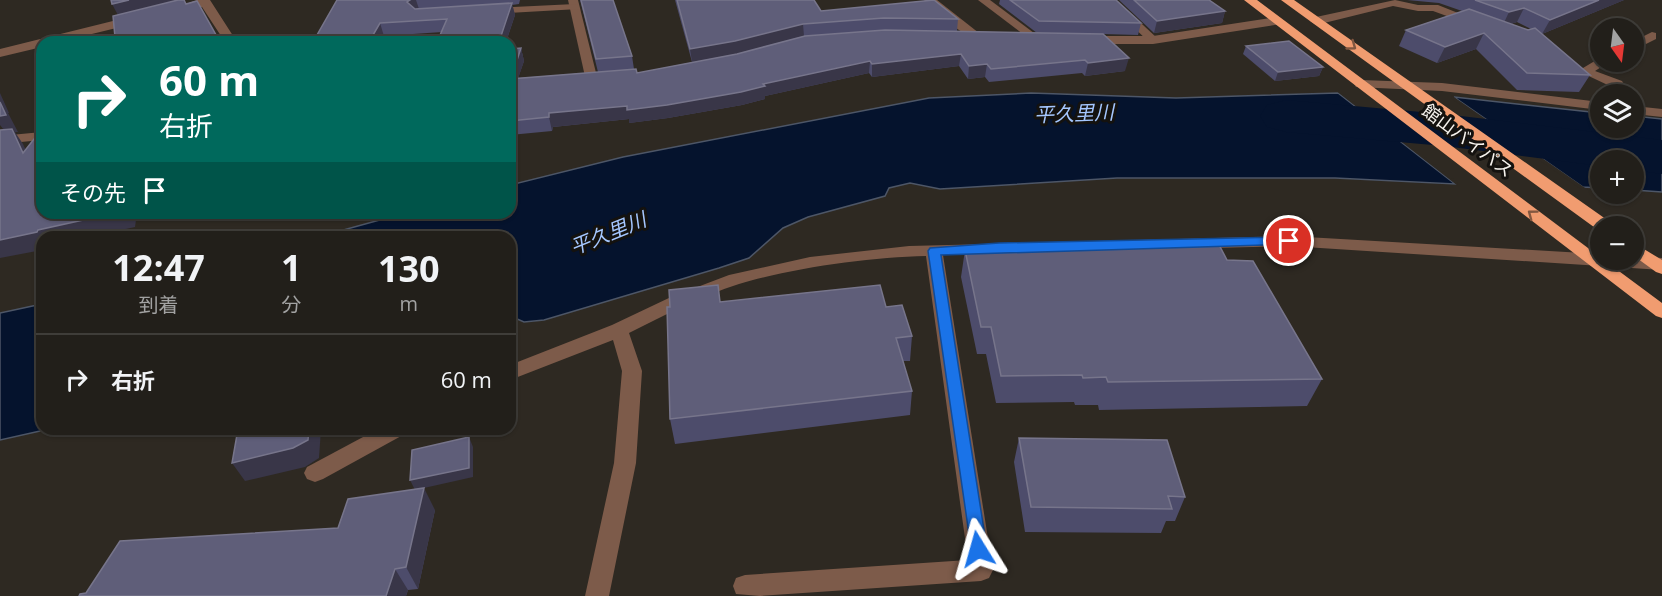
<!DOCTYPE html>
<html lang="ja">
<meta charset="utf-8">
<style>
:root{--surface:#221f1a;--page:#2e2c27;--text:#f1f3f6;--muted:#a2a2a2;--line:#3f3d39}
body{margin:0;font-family:"Open Sans","Noto Sans JP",sans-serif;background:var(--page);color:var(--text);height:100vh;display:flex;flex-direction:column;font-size:22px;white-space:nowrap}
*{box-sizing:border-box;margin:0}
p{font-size:20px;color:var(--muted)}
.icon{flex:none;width:33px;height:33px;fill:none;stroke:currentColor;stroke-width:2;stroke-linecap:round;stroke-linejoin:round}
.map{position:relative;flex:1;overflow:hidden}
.details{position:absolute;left:36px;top:231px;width:480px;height:204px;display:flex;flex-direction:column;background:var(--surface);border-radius:18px;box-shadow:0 2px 4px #0004,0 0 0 2px var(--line)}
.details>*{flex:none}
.top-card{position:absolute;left:36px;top:36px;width:480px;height:183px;border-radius:18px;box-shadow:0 2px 4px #0004,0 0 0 2px var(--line);background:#00695c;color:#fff;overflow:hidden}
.needle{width:39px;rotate:166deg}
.tools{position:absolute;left:1590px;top:18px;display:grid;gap:12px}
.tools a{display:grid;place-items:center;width:54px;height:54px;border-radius:50%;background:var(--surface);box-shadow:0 2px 4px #0004,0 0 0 2px var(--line);font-size:30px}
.pin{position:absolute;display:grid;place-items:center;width:51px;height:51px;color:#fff;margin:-26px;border:3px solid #fff;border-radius:50%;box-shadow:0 2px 6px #0007}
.me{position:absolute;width:66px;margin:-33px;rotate:352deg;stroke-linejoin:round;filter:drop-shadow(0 0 4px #0008)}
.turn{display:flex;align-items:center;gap:21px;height:126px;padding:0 24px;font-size:27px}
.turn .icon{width:78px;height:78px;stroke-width:2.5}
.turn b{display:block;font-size:42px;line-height:51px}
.then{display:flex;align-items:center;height:57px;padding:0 24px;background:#0003;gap:12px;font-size:22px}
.eta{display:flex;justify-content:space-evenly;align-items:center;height:102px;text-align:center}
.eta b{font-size:36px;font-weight:700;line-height:42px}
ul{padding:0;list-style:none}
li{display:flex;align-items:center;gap:18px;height:90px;padding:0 24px;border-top:2px solid var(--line)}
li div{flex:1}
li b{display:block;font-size:22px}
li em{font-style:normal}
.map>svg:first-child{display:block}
.water{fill:#05132d;stroke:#4d5667;stroke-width:1.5}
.pier{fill:#2e2922}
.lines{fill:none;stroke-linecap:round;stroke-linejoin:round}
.river{fill:#05132d;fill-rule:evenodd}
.lane{fill:#7d5b4a;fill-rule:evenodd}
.street{fill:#7d5b4a;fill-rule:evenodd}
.highway{fill:#f19c70;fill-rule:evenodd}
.wall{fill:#4d4c6b;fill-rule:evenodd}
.shaded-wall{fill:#393648}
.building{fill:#5f5e79;stroke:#77758b;stroke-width:1.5}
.oneway{stroke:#825740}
.route{fill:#1a73e8;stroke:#114b97;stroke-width:1.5}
.labels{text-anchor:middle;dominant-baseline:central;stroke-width:6;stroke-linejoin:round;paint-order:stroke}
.street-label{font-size:18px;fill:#f6f3ee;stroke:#14120f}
.water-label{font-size:20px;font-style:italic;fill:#a5c7ff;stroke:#14120f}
</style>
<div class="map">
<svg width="1662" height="596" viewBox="0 0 1662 596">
<rect width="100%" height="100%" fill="#2e2922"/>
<g class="water">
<polygon points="1031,93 1176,98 1338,93 1455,184 1335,178 1117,178 940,189 910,183 889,188 885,196 808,217 783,228 749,258 719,268 544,320 524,322 515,318 510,319 510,237 318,237 405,213 510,213 510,185 623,157 929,98"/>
<polygon points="1454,97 1600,113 1600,128 1634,128 1634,116 1662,119 1662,192 1634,190 1634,160 1600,160 1600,188 1583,187"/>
<polygon points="42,304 42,429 49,429 0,440 0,313"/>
</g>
<g class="pier">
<polygon points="1335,90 1340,91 1457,182 1458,186"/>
<polygon points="1451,95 1588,190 1582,190 1452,99"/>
</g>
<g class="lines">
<polygon class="river" points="1286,100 1444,114 1662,140 1662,174 1634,170 1634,160 1600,160 1600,166 1444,146 1286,132 1267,127 1260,116 1267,105"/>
<g class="lane">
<polygon points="568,0 578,0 598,81 596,84 588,84 586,81"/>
<polygon points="978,0 990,0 1042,39 1040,41 1032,41"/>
<polygon points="1105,0 1116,0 1157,38 1157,42 1149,42"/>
</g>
<g class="street">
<polygon points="197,0 210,0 237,42 225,42 202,7 175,13 169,10"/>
<polygon points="924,0 937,0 984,37 978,41 974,40 947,22"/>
<polygon points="1395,0 1418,5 1438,5 1483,23 1477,27 1433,11 1418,11 1393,6 1316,25 1310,21 1316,17"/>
<polygon points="575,4 579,5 579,9 490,14 484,11 490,8"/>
<polygon points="137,15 143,19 141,22 59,42 42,42 42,47 0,57 0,49"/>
<polygon points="1277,17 1283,21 1281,24 1153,44 1086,44 1080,40 1086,36 1153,36"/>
<polygon points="1652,32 1656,33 1656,39 1634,50 1634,41"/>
<polygon points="1598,59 1609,62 1595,71 1622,81 1630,94 1618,94 1612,87 1578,71"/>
<polygon points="1361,80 1442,83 1600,102 1600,110 1442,91 1356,87 1354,84 1356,81"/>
<polygon points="1634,106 1662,109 1662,117 1634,114"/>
<polygon points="42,132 42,140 0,144 0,136"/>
<path d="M1289,236L1600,254V260H1634V256L1662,258V270L1289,246L943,255L993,570L989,578L981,581L760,596L736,594L733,586L736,578L745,575L968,560L926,256C870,257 792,268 739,284C701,296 665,315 629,333L642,371L636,463L609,596H585L614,463L622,371L613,340L510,380V365L612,325L671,297L729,275L810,257L909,246Z"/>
<polygon points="378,429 406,429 403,435 323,479 315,482 307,479 304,473 307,467"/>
</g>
<g class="highway">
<polygon points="1244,0 1257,0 1600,257 1600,260 1604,260 1662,303 1662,318 1656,316"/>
<polygon points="1281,0 1294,0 1610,222 1612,226 1600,226 1600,230 1598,230"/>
<polygon points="1634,243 1662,260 1662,274 1656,272 1634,256"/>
</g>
</g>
<g class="wall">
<polygon points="337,0 520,0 519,4 512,5 515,15 506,42 437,42 442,32 384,36"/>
<polygon points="580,0 613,0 632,56 634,69 637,73 729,55 692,62 675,0 814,0 821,11 958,19 957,31 1037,33 999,4 1000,0 1116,0 1141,23 1138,35 1103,34 1125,71 1085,76 1082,73 989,82 985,77 968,79 959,66 872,77 869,73 765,96 765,99 742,105 668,118 629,123 629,119 553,127 552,131 510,135 510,49 521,48 524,61 518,78 598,72"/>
<polygon points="1119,0 1209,0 1225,11 1222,23 1154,33"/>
<path d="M1407,0H1624L1542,34L1590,75L1579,92L1517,90L1476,49L1437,63L1399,46L1406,30L1462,11L1439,3ZM1517,22L1531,29L1528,30L1511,24Z"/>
<polygon points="1246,46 1323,67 1319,76 1275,81 1243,54"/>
<polygon points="1183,240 1227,260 1322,379 1307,406 1099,410 1098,405 1075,405 1074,402 996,403 986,354 977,354 961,277 965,250 1181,247"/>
<polygon points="886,307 912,336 910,361 903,361 912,391 910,415 675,444 670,419"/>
<polygon points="1019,438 1185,497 1175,521 1166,521 1161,533 1025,532 1014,462"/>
<polygon points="435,510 418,589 408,590 406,596 79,596 338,528"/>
</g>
<g class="shaded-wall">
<polygon points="129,0 186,0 119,17 112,4"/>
<polygon points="410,0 416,0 419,9 411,14 407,2"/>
<polygon points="1599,0 1624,0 1542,34 1550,20"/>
<polygon points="512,3 515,15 506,42 499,42"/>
<polygon points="1524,8 1517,22 1502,27 1509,12"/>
<polygon points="1225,11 1222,23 1154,33 1157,21"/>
<polygon points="380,23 384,36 381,42 369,42"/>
<polygon points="803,24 804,36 736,54 692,62 690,49"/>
<polygon points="1484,33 1476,49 1437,63 1445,47"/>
<polygon points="521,48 524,61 518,79 510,80 510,67"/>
<polygon points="961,54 959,66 872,77 872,64"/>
<polygon points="1129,58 1125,71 1085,76 1088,63"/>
<polygon points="870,61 869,73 765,96 765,99 742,105 668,118 629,123 629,119 553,127 552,131 549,117 549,113 763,84"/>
<polygon points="987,64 985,77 968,79 969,66"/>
<polygon points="1323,67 1319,76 1275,81 1278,72"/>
<polygon points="0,93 9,113 8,113 18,132 15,132 23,144 34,168 0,125"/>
<polygon points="115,213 137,213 135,227 89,237 42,237 42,250 0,258 0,240 38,230"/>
<polygon points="309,429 321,429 319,458 305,467 245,481 232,463"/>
<polygon points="469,437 473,447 473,477 415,490 410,480"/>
<polygon points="424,488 435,510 418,589 406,567"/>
<polygon points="395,569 408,590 406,596 386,596"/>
</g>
<g class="building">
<polygon points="111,0 129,0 112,4"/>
<polygon points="178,0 184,0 186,4 197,1 220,42 111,42 115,37 113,16"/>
<polygon points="337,0 410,0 407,2 415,9 512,3 499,42 437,42 447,19 380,23 369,42 313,42"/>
<polygon points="581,0 613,0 632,56 596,59"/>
<polygon points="677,0 814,0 821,11 934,0 958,19 884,18 803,24 735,41 690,49"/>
<polygon points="1010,0 1116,0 1141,23 1039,21"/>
<polygon points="1134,0 1209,0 1225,11 1157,21"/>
<polygon points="1475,0 1599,0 1550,20 1524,8 1509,12"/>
<polygon points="1469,9 1528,30 1535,28 1590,75 1527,73 1484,33 1445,47 1406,30"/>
<polygon points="885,30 1103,34 1129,58 1088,63 1085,60 991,69 987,64 969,66 961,54 872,64 870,61 763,84 765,86 741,92 667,105 627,110 627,106 549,113 549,117 510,121 510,79 636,69 637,73 737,54 805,36"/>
<polygon points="1289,41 1323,67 1278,72 1246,46"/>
<polygon points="521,48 515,66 510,67 510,49"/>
<polygon points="0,102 6,115 0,116"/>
<polygon points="12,129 23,153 42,129 42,213 115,213 38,230 37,232 0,240 0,130"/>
<polygon points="1216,239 1227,260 1253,261 1322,379 1108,382 1106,377 1083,378 1082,375 1001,376 991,327 981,327 965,250 1186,247 1183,240"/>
<polygon points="718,285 720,302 880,285 886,307 902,305 912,336 896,338 912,391 670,419 667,307 670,307 669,290"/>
<polygon points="238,429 309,429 308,440 293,448 232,463"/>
<polygon points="469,437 469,468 410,480 412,450"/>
<polygon points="1019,438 1167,440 1185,497 1168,496 1172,509 1031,507"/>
<polygon points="424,488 406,567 395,569 386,596 79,596 80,594 86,593 120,541 338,528 348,499"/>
</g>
<defs><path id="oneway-chevron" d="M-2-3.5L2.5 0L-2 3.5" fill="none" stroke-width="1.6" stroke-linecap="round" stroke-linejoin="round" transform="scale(1.5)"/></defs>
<g class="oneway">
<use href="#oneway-chevron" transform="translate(1352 46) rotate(36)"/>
<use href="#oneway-chevron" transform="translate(1532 214) rotate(-143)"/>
</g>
<polygon class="route" points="1289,237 1296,241 1294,244 941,255 987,549 985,555 978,557 972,555 928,251 930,248 999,243"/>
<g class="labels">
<g class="street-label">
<text transform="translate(1468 140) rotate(37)">館山バイパス</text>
</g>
<g class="water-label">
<text transform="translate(1074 113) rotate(-2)">平久里川</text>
<text transform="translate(608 233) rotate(-22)">平久里川</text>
</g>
</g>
</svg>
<div class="tools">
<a><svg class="needle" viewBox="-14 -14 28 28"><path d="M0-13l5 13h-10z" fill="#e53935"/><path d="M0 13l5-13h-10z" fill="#a2a2a2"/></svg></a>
<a><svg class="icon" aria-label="layers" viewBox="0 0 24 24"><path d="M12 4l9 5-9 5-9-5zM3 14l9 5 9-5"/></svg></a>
<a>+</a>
<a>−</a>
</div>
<div class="pin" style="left:1289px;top:241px;background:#d93025"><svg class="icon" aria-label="arrive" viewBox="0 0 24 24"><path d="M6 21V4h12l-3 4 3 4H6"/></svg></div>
<svg class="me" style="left:978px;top:549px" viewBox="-20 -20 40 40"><path d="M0-17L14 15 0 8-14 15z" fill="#1a73e8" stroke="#fff" stroke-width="4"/></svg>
<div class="top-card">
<div class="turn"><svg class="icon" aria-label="right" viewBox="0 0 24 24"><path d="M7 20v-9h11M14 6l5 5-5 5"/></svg><div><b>60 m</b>右折</div></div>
<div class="then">その先<svg class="icon" aria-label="arrive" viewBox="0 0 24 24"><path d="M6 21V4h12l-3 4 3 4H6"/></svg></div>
</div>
<section class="details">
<div class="eta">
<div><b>12:47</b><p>到着</p></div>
<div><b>1</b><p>分</p></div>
<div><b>130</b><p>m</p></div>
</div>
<ul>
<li><svg class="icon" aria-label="right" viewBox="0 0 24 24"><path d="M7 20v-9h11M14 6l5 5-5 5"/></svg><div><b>右折</b></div><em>60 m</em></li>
</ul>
</section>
</div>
